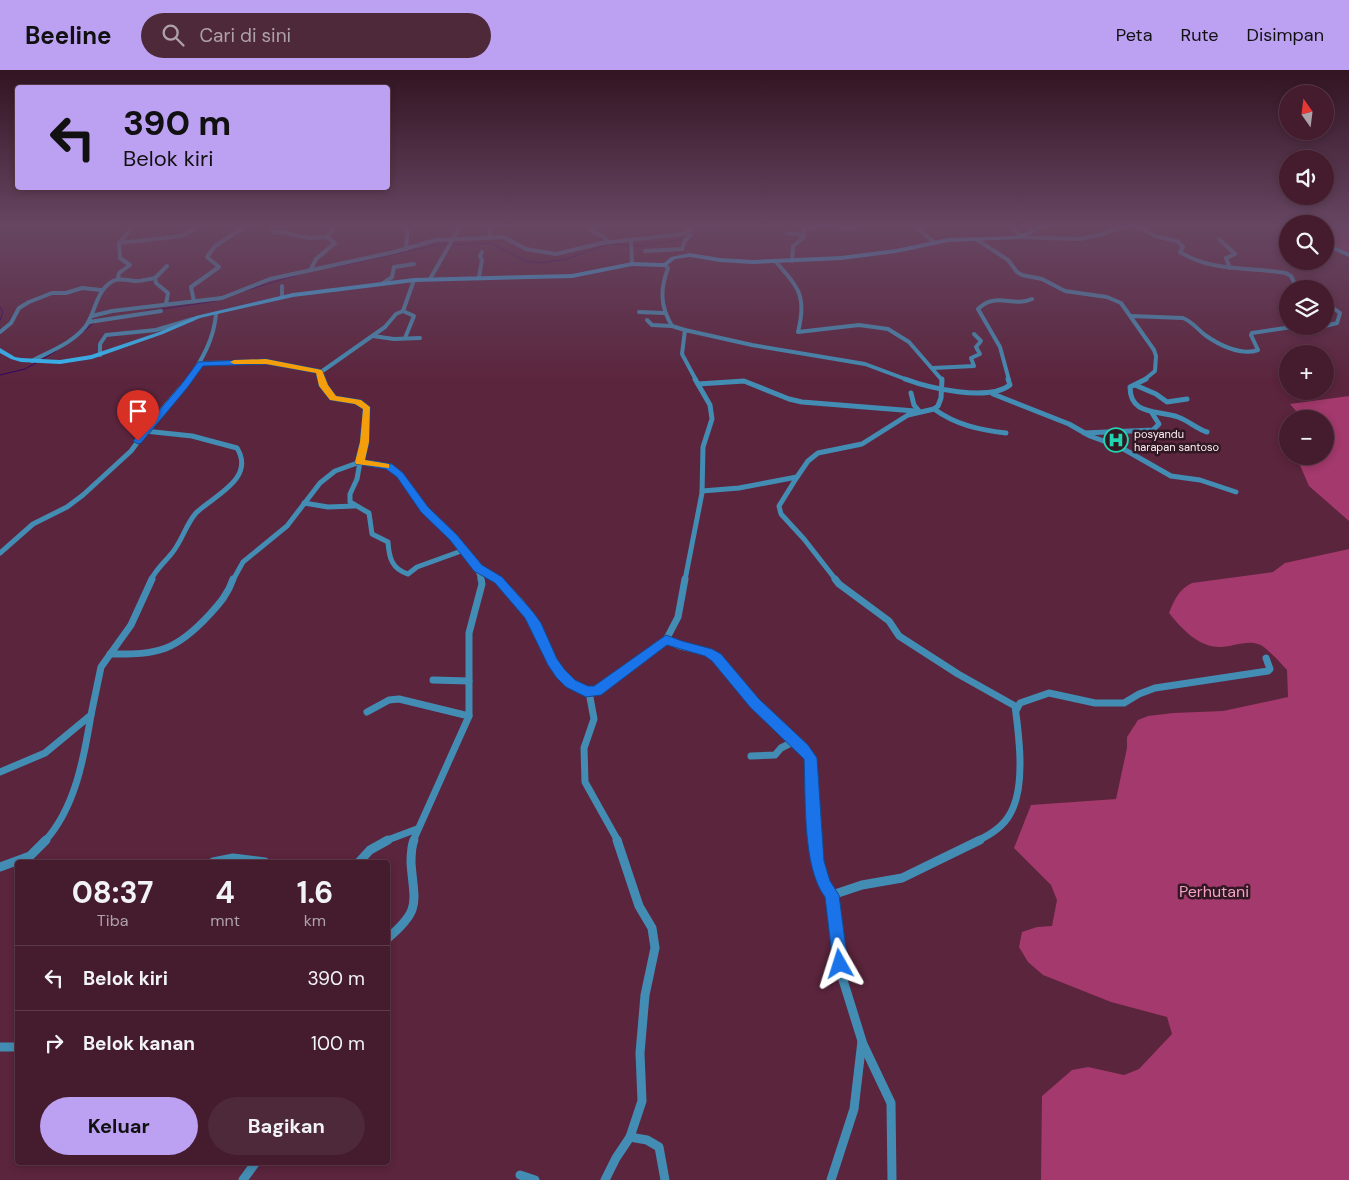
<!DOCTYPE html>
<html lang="id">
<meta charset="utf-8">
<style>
:root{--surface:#441c2e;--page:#4e293a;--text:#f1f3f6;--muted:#afa1aa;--line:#5c3a4a;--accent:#bca0f2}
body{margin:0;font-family:"DM Sans",sans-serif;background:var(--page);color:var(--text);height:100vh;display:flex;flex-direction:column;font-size:19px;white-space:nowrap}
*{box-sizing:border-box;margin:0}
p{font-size:16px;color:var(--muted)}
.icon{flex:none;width:28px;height:28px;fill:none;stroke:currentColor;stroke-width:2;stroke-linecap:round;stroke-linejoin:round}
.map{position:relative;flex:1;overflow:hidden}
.details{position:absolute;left:15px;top:790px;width:375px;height:305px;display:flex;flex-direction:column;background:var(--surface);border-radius:5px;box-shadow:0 2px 8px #0003,0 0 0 1px var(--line)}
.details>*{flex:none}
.top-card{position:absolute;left:15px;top:15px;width:375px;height:105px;border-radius:5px;box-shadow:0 2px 8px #0003,0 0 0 1px var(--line);background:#bca0f2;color:#111;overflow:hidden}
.needle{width:32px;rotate:346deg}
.controls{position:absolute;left:1279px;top:15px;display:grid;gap:10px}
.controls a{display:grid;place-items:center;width:55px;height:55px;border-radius:50%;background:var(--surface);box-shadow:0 2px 8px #0003,0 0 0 1px var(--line);font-size:25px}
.pin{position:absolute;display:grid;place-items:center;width:42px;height:42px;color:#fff;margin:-51px -21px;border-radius:50% 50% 50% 0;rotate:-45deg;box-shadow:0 0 5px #0007}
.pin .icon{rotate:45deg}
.me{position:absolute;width:55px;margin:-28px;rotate:354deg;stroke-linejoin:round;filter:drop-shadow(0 0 4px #0008)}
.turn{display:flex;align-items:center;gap:18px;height:105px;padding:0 25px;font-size:22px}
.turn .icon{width:65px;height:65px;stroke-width:2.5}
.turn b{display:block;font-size:35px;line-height:42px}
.eta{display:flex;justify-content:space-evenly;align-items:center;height:85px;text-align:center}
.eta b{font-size:30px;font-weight:700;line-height:35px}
.action{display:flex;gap:10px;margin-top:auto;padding:10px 25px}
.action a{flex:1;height:58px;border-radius:30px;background:var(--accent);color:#111;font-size:20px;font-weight:700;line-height:58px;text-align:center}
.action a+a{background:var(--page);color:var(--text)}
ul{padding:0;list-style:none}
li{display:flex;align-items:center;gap:15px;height:65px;padding:0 25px;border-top:1px solid var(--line)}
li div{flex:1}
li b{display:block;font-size:19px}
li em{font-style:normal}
header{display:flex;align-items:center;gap:30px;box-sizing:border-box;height:70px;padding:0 25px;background:var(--accent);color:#111}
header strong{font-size:24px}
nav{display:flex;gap:28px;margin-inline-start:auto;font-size:18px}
.search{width:350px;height:45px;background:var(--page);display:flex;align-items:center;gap:12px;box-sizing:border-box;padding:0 18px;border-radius:28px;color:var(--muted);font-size:19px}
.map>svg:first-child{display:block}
.forest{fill:#a3396c}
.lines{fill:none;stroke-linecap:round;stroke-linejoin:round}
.stream{stroke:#2f0065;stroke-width:1}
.minor-far3{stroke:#438db4;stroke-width:4}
.minor-far2{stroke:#438db4;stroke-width:5}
.minor-far1{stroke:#438db4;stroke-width:7}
.minor{stroke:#438db4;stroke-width:9}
.secondary{fill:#33bbf8;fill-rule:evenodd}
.route{fill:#1a73e8;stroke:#114b97}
.slow{fill:#f59e0b}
.labels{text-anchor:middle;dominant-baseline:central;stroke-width:5;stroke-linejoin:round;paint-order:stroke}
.far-poi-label{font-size:11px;fill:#feeff5;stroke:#311823;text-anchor:start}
.near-park-label{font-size:16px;fill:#f5a1c3;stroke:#311823}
</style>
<header>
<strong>Beeline</strong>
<div class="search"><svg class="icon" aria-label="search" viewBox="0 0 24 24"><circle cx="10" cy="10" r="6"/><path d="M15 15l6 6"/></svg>Cari di sini</div>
<nav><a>Peta</a><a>Rute</a><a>Disimpan</a></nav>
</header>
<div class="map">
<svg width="1349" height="1110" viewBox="0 0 1349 1110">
<rect width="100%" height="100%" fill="#5b253d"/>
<g class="forest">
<polygon points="1336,155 1349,155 1349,184 1325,171 1325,161 1333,159"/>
<polygon points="1349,326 1349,451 1309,416 1296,386 1325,386 1325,349 1303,349 1290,334"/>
<path d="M1349,479V1110H1041L1042,1026L1072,1000L1088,997L1124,1005L1139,999L1172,964L1167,947L1111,932L1043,905L1028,892L1019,877L1022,862L1037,857L1052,856L1057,830L1051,815L1014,778L1031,735L1116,729L1127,678V667L1138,650L1148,646L1173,643L1223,641L1288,627L1287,600C1281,594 1266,576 1258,574C1246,570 1232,577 1220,577C1198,577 1181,558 1169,543C1174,530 1179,519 1192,513L1273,502L1285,493Z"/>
</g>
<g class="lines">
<g class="stream">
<polyline points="689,168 720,155"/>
<polyline points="335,197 437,175 491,173 525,191 540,193 567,189 609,174 644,176 683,169"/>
<polyline points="244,221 304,203"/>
<polyline points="0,237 3,242 0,250"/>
<polyline points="144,242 215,231"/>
<polyline points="84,261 94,253"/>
<polyline points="41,290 56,281"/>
<polyline points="0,305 25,299 36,293"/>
</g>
<g class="minor-far3">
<polyline points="272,155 273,163 281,162 309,168 327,167 335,173 316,189 311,199"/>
<polyline points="598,155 591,161 605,167 607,172"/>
<polyline points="913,155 934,172"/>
<polyline points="1009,155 1021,166"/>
<polyline points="804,158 829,156 853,159"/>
<polyline points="1141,158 1152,155"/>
<polyline points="787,163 803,165"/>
<polyline points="327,167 333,159 333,155"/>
<polyline points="489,167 491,155"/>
<path d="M1018,167L1080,169L1103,164L1122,157H1133L1141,158L1155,166L1177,171L1183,177L1180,182C1211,202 1251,197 1286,203L1291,206L1294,212L1308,219"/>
<polyline points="976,169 1008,190 1017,202 1022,205 1042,209 1065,221 1107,227 1121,233 1154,280 1156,286 1155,301 1144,310"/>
<polyline points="1219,169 1235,184 1226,188 1230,198"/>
<polyline points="631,170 632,194"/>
<polyline points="119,173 181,166 203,155"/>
<polyline points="406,179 408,155"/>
<polyline points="645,181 682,179 685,170 691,165 686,162"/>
<path d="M775,191C799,218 807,226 798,262L859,255L888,259L909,272L942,310"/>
<polyline points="792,191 793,176 804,167 804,155"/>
<path d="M665,195L668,198C660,219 660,236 672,256L685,260L682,284L696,310"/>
<polyline points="479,207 482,190 480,186 482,182"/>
<polyline points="118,209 119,203 130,195 120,188 119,173 130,160"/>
<polyline points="430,209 461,155"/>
<polyline points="382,214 392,207 394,197 414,194"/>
<polyline points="282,216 282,227"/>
<polyline points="194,231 191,217 219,197 207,187 215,176 247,155"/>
<polyline points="1325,232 1340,243 1337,253 1325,256"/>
<polyline points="166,234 168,223 156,213 155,208 167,196"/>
<polyline points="403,241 414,210"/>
<polyline points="639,242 664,243"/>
<polyline points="92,246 112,241 222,228 270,209 394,182 436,170 503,167 526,179 556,184 602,173 682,164 700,155"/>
<path d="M1131,246L1183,248C1193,252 1197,259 1205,265C1219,275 1241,286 1258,280L1251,265L1252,263L1299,256"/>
<polyline points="647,250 652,255 672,256"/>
<polyline points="89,252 161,241"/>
<polyline points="685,260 752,275 865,294 908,310"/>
<polyline points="0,262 11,253 19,238 29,232 52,223 66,223 82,218 101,220"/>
<polyline points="373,266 394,269 420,268"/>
<polyline points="100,285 100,274 106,265 156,260 193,249"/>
<path d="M32,291C50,281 71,274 85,257C96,243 95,221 113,211C120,207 128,211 136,211C142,211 149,209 155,208"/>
<polyline points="200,293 266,292 319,301 321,310"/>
<polyline points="933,298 974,296 971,288 980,284 976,277 981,271 974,264"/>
<polyline points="321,302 385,257 396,244 403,241 414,246 405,268"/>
<path d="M188,310C202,290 214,269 216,244"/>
<path d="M1009,310L1000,277L978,239C996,221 1013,238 1032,229"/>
</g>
<g class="minor-far2">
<path d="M321,309L323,316L333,328L358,332L367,339L365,372L360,392C369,393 383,393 390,398C404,406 409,421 419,433C440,458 473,478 481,510"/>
<path d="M905,309C929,318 988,332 1010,315L1008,309"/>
<path d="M1146,309L1130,317C1130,346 1158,340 1178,347C1189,351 1197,359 1207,362"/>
<polyline points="698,314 744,311 789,329 802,332 915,341"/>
<polyline points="1135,315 1156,324 1167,332 1187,329"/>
<polyline points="911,323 914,335 919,341"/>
<polyline points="993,324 1069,354 1090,366 1120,377 1171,406 1200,410 1236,422"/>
<path d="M934,339C956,355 980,360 1006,363"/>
<path d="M145,361L192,366L237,378C256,409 213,426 196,443C186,454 182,471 172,483C165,492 156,499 151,510"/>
<polyline points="1084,363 1153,360 1159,354 1152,343"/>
<polyline points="797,407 779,436 781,444 804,469 836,510"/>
<polyline points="702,421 739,418 797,407 808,391 818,383 862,374 908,345 934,339 938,336 941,328 942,309"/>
<polyline points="304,433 328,437 354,436"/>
<polyline points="0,483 33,454 67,437 83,425 131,381 156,347 189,309"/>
<polyline points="478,498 497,510"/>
<path d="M233,510L243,492L287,456L320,413L335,401L360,392L357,409L350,424V432L369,443L372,464L388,472C389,488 392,499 408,504L417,497L464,480"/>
<polyline points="685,510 702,423 703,377 712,349 710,335 695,309"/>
</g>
<g class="minor-far1">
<path d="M496,509C511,521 525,535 534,552C548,575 550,600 575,615C584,621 590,624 600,619L666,570L678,547L685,509"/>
<path d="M835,509L839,514L889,551L899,566L958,604L1015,636C1019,666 1026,717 1010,744C1003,757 990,765 977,771"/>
<polyline points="666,570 680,576 708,582 716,588 754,633 804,679 810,687 816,771"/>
<path d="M110,584C158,585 176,581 210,544C220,533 228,524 233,509"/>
<polyline points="433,610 469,611"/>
<polyline points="589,622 594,649 584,678 585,712 618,771"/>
<polyline points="1017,639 1020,633 1049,623 1095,633 1124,633 1139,624 1155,618 1268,601 1270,599 1266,588"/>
<polyline points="367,642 389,630 399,629 469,646"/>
<polyline points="751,686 775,685 781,678 795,671"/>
<polyline points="0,702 45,683 91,645 101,597 131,555 152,509"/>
<path d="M45,771C75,738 84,688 91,645"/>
<polyline points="385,771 417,759"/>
<polyline points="413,771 469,646 469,563 482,514 481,509"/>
</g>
<g class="minor">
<path d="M816,770C817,790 819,809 832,825L843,910L862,971L854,1039L831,1110"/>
<polyline points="213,792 233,788 265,792"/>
<polyline points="359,792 370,780 388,770"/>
<polyline points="0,797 30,786 46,770"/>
<polyline points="832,825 862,815 902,808 980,770"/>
<path d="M388,868C422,839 414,833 411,793C411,785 411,777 414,770"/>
<polyline points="862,972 891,1033 892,1110"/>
<polyline points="0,977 18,977"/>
<polyline points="630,1067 647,1070 659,1077 665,1110"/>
<polyline points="520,1105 535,1110"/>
<polyline points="243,1110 256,1092"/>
<polyline points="605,1110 616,1088 630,1067 642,1031 640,983 645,925 655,878 652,858 639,836 617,770"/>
</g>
<g class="secondary">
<polygon points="1044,155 1052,155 1018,169 948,172 896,183 841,190 753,194 720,192 690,187 675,189 665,197 632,196 572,208 414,212 293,227 200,248 163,264 92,289 60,294 21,292 11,289 0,283 0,278 15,287 21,288 60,290 91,285 159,262 196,246 293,223 414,208 572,204 632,192 664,193 671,187 690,183 720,188 753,190 841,186 896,179 948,168 1017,166"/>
<polygon points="1327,155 1333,155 1325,160 1325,157"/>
<polygon points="1325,172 1349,183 1349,187 1325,176"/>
</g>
</g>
<linearGradient id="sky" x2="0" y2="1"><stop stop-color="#321422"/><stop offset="0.5" stop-color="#664662"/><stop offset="1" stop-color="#664662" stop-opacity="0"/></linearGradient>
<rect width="1349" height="311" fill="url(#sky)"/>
<path class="route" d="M266,289L322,300L328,315L336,326L361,330L370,337L369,372L365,390L392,394L403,403L428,437L457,465L482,495L502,507L533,542L541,553L557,589L565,600L575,610L588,616H594L666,565L682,571L712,579L721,584L759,629L808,675L817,688L824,791L830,811L839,825L848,894L846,899L840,901L835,899L833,894L825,827C802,797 806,727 804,689L750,637L712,591L705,586L667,575L601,625L586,627L566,617L556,607L548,595L525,548L495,513L474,501L450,470L421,442L397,407L386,399L356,394L355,392L360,372L363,339L355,334L330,330L319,316L316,303L266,294L203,296L187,318L141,373L138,374L133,371L181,315L198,292Z"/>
<polygon class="slow" points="266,289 322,300 328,315 336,326 361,330 370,337 369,372 365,390 389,394 389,398 356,394 355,392 360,372 363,339 355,334 330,330 319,316 316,303 266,294 234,294 230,292 234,290"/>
<defs>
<g id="hospital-ring" transform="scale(1.25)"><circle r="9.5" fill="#311823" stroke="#20d5b0" stroke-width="1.5"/><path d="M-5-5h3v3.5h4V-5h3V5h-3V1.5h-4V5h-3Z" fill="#20d5b0"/></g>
</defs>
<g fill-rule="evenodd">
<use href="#hospital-ring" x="1116" y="370"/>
</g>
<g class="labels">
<g class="far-poi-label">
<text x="1134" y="364">posyandu<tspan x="1134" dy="13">harapan santoso</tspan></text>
</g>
<g class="near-park-label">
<text x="1214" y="821">Perhutani</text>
</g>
</g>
</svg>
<div class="controls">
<a><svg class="needle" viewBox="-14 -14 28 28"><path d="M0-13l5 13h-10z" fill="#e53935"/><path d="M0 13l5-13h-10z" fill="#afa1aa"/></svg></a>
<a><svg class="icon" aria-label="sound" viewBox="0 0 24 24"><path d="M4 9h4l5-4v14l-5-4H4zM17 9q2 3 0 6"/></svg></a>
<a><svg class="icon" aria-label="search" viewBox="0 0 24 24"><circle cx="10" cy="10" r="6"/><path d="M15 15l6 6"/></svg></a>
<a><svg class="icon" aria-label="layers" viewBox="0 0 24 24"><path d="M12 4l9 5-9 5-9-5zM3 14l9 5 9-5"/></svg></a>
<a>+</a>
<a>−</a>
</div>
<div class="pin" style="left:138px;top:371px;background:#d93025"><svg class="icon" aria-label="arrive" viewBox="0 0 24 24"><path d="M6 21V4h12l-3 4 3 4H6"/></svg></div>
<svg class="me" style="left:840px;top:894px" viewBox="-20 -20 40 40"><path d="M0-17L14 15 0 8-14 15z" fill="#1a73e8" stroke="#fff" stroke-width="4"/></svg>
<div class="top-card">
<div class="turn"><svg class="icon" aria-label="left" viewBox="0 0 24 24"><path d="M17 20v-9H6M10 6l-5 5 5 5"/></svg><div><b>390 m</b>Belok kiri</div></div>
</div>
<section class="details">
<div class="eta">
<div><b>08:37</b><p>Tiba</p></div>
<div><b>4</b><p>mnt</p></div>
<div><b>1.6</b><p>km</p></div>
</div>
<ul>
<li><svg class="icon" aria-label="left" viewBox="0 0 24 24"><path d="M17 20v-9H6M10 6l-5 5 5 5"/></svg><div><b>Belok kiri</b></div><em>390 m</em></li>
<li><svg class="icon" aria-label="right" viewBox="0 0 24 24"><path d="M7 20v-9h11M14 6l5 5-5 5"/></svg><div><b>Belok kanan</b></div><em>100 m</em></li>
</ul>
<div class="action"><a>Keluar</a><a>Bagikan</a></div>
</section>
</div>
